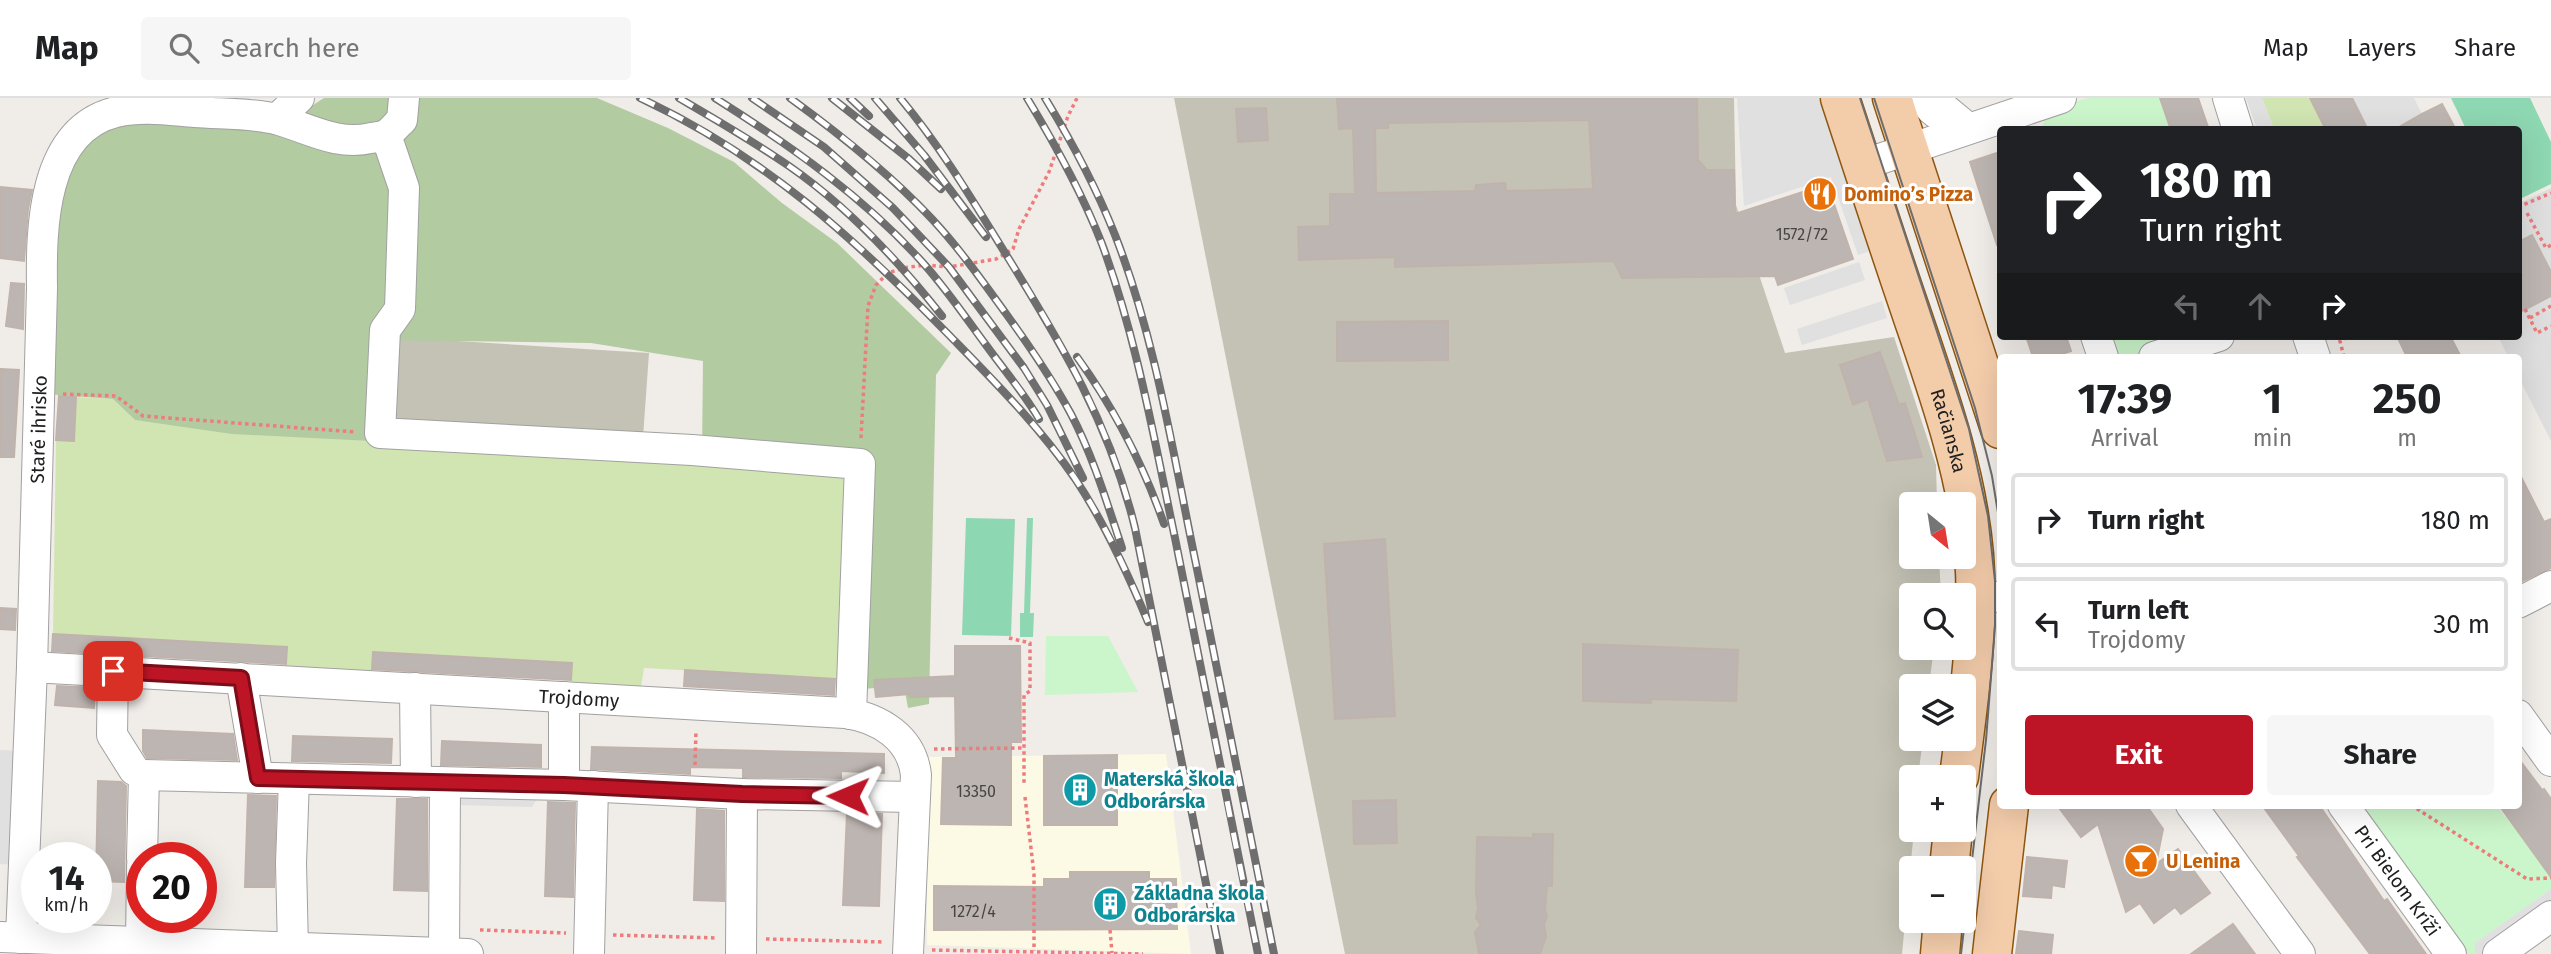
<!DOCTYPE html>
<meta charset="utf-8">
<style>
:root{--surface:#fff;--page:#f6f6f6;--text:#202124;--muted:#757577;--line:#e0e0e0;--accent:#bd1426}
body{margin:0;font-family:"Fira Sans",sans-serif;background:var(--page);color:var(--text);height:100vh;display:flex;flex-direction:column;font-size:26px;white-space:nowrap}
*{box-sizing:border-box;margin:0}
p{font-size:23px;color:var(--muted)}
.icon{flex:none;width:38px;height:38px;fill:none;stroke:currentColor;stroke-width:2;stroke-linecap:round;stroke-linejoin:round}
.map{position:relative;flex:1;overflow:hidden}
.side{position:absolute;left:1997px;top:256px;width:525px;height:455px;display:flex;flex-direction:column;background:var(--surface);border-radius:7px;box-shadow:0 7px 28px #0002}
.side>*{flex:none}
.hud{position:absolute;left:1997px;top:28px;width:525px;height:214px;border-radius:7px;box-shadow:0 7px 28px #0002;background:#202124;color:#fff;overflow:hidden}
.needle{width:46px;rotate:150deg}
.fabs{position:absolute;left:1899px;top:394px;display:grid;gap:14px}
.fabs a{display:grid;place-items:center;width:77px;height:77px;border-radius:7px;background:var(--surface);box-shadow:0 7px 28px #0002;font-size:35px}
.speed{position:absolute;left:21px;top:744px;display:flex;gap:14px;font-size:35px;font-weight:700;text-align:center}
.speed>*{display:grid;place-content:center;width:91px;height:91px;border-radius:50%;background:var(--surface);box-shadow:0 7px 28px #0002;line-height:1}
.speed small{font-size:18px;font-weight:400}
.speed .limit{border:10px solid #d22;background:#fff;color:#111}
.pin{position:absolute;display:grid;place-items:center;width:60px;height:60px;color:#fff;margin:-30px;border-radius:14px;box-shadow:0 4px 10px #0006}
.me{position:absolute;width:77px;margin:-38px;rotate:271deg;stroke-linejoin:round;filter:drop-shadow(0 0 5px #0008)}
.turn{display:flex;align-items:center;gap:24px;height:147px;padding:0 28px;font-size:32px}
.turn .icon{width:91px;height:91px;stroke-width:2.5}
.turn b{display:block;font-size:49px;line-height:60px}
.lanes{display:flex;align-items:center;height:66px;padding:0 28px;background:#0003;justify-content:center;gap:35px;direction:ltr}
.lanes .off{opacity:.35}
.eta{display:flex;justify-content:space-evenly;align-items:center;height:119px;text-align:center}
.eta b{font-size:42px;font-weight:700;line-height:49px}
.primary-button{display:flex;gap:14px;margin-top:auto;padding:14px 28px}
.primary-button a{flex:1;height:80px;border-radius:7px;background:var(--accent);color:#fff;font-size:28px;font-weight:700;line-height:80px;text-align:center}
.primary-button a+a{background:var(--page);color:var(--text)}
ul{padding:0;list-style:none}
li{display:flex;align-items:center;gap:21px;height:94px;margin:0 14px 10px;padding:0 14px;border:4px solid var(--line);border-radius:7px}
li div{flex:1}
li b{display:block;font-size:26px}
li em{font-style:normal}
header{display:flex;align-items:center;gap:42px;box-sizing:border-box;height:98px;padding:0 35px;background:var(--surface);border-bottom:2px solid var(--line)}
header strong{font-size:33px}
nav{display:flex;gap:38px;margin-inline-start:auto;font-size:24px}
.search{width:490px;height:63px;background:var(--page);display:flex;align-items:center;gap:18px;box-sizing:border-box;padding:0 24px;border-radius:7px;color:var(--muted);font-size:26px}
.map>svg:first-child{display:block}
.residential{fill:#dedede}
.education{fill:#fcfae5}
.construction{fill:#c4c2b4}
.grass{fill:#d1e5b3}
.forest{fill:#b2cba1}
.park{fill:#cbf5ca}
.pitch{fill:#8ed7b3}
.parking{fill:#e0e0e0}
.building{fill:#bdb5b1;stroke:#c0b3ac;stroke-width:2;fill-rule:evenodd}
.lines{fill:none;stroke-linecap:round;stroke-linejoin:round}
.minor-casing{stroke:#a1a1a1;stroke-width:32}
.major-casing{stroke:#8e560f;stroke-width:41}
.path{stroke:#ed7c7c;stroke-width:3.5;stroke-dasharray:3.5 3.5;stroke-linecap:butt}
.minor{stroke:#fff;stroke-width:30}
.major{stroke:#f3ccaa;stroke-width:38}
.tram{stroke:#6e6e6e;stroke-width:2}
.rail-casing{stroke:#6e6e6e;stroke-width:8}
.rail{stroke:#fff;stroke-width:5;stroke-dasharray:16;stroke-linecap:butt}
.route-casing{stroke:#7b0d19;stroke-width:18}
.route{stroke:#bd1426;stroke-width:12}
.labels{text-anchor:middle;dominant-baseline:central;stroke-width:6;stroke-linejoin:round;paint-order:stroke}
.number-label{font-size:16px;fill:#474544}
.food-label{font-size:19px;font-weight:bold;fill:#c56008;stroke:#fff;text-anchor:start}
.street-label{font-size:19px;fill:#202020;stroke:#fff}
.culture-label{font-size:19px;font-weight:bold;fill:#0d838f;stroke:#fff;text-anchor:start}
</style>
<header>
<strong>Map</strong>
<div class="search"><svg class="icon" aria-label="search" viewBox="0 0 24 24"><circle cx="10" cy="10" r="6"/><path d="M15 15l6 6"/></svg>Search here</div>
<nav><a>Map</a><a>Layers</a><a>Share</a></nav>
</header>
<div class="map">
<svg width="2551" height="856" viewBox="0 0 2551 856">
<rect width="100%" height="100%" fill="#f0ece8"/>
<polygon class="residential" points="2551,90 2551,343 2518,278 2518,259 2508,259 2498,238 2518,238 2518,106"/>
<polygon class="education" points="1166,656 1191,856 927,847 927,659"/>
<g class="construction">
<polygon points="1174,0 1734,0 1736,107 1785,255 1894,239 1936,367 1937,406 1911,406 1911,458 1939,459 1941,497 1911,497 1911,550 1934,550 1929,588 1911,588 1911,640 1923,641 1918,679 1911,679 1911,732 1914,732 1902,856 1345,856"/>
<polygon points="393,239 649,255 643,339 388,325"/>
</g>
<g class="grass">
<polygon points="2262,0 2310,0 2326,31 2274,31"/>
<polygon points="76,299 113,301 135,322 371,343 850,375 843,581 644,570 641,589 571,585 572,566 373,554 372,573 286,568 286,549 53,536 56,342 74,342"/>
</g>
<polygon class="forest" points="324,0 597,0 668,30 734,64 782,105 837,145 951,255 936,277 929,606 908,610 904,588 861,591 862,365 702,356 703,263 591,245 378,242 371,343 232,336 135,322 113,301 46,296 55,96 81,46 123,22 210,26 271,34"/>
<g class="park">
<path d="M2088,0H2163L2171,32H2042C2045,8 2069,6 2088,0Z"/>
<polygon points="2104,238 2190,238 2126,259 2111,259"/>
<polygon points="1046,538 1108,538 1138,594 1045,597"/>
<polygon points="2352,707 2497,707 2505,719 2507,718 2548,774 2551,772 2551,791 2475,845 2475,856 2458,856"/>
</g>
<g class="pitch">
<polygon points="2451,0 2530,0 2551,44 2551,86 2518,102 2518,32 2466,31"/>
<polygon points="966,420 1015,421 1011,538 962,537"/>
<polygon points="1027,420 1033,420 1030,515 1034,515 1033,539 1020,539 1020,515 1024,515"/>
</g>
<g class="parking">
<polygon points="1737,0 1819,0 1870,153 1858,157 1831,79 1744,108"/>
<polygon points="2246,0 2262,0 2274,31 2257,31"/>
<polygon points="2352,0 2414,0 2422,16 2394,31 2368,31"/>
<polygon points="1859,164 1865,182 1790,207 1784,190"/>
<polygon points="1882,203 1887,220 1802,247 1797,231"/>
<polygon points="0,652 21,653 17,767 0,766"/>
<polygon points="541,694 532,709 460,707 449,699"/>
<polygon points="2551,791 2551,809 2485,856 2475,856 2475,845"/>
</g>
<g class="building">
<path d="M1337,0H1697L1698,62L1707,72H1734L1735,116L1827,86L1853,161L1778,187L1775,178L1622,180L1614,163L1395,169V159L1299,162L1298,129L1330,128V96H1355L1353,30L1339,31ZM1589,22L1593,91L1506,93L1505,85L1476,87L1475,93L1376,95L1375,30H1388V25Z"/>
<polygon points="2160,0 2198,0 2209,32 2171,32"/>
<polygon points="2310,0 2352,0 2368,32 2326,32"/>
<polygon points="2442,6 2456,32 2394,32 2422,16"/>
<polygon points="1266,10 1268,42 1238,44 1236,11"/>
<polygon points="2000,54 2000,146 1997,147 1970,64"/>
<polygon points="0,89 32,92 28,111 24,163 0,160"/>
<polygon points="2532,137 2551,174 2551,198 2518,215 2518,144"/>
<polygon points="11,185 24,186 23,231 6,228"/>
<polygon points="1448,223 1448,262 1337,263 1337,224"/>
<polygon points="2026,238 2066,238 2071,253 2052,259 2033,259"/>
<polygon points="2397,238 2450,238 2461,259 2407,259"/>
<polygon points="1880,254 1899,307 1905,305 1922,359 1887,363 1868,301 1853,307 1840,267"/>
<polygon points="1,271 19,272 14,359 0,359"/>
<polygon points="59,298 76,299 74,343 56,342"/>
<polygon points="2518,373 2544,424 2551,421 2551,470 2518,485"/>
<polygon points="1385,441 1395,618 1335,621 1324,446"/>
<polygon points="0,510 16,511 15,532 0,531"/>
<polygon points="53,536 287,549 286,566 52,553"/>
<polygon points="1583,546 1738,552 1736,603 1650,601 1651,605 1583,603"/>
<polygon points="955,548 1020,548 1021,644 1011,644 1011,727 941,726 943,660 956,660 955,598 910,599 910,596 876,599 874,582 955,578"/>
<polygon points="373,554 572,565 571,582 372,571"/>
<polygon points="685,572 835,581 834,597 684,588"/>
<polygon points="57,588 95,590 94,610 55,607"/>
<polygon points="143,632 233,636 237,662 147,660 143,653"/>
<polygon points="293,638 392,641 391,665 292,663"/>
<polygon points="442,643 541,647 541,669 441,667"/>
<polygon points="592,649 884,656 884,675 841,673 841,680 743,679 743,670 690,669 690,676 591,671"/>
<polygon points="1117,657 1117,727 1044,727 1044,658"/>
<polygon points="2518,660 2542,692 2544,691 2551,701 2551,779 2499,707 2518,707"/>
<polygon points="98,683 121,684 126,688 124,784 96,783"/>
<polygon points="248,697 276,698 274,789 245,789"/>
<polygon points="397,701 427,701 427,793 394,792"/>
<polygon points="1396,702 1397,745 1354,746 1353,703"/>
<polygon points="548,704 575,705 573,799 545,798"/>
<polygon points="2057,707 2146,707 2163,731 2156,766 2178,751 2210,795 2181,816 2175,809 2154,825 2140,805 2126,814 2098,726 2081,739"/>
<polygon points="2262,707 2319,707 2384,803 2387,801 2426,856 2370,856 2297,759 2299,758"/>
<polygon points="697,711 724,713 724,803 694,802"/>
<polygon points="847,715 882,716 879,808 843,807"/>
<polygon points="1533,736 1553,736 1552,788 1547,788 1545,812 1547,818 1544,827 1546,838 1540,856 1479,856 1475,834 1481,827 1476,820 1478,810 1476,795 1477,739 1533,740"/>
<polygon points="2027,759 2067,763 2064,789 2052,787 2051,800 2023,798"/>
<polygon points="1070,774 1149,774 1149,781 1176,781 1177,831 934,832 934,788 1044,789 1044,781 1070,781"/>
<polygon points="2233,826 2255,856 2191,856"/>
<polygon points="2019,833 2053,837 2051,856 2016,856"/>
</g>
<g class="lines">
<g class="minor-casing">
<g id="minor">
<polyline points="1927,0 1930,10 1936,15 1946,12 1963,26"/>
<polyline points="2228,0 2238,32"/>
<polyline points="277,21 299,0"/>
<polyline points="386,37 404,90 400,211 385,232 380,335 692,352 860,366 851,616"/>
<polyline points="1862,67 2061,0"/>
<polyline points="2096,238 2103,259"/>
<polyline points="2308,238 2315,259"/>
<polyline points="2154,259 2219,238"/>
<polyline points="1976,498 2000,499"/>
<polyline points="2518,505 2551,488"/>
<path id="s1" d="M32,569L845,615C880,620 912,640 916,677L908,856"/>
<polyline points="113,573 112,637 134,672"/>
<polyline points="241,580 258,680"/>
<polyline points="415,590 416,684"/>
<polyline points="2518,617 2551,663"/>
<polyline points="564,687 564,599"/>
<polyline points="2191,707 2300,856"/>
<path id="s2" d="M2343,707L2451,856"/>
<polyline points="142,760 144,677 564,687 742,696 914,699"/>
<polyline points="0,839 468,856"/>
<path id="s3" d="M21,840L32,569L42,190C41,131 42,32 116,14C142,8 168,12 195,14C219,16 257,15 279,22C310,31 338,48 371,40C376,39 383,39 387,36C392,33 397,26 402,22L404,0"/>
<polyline points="141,845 142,768"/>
<polyline points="293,851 291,765 294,681"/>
<polyline points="444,855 445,685"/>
<polyline points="589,856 593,688"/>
<polyline points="741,856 742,696"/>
<polyline points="2498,856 2551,818"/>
</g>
</g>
<g class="major-casing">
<g id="major">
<path id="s4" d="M1840,0C1863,70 1886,141 1910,211C1937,291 1967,373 1974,457C1980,531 1968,606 1959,679"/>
<polyline points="1892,0 2000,331"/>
<polyline points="1949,770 1953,732"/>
<polyline points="1940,856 1943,822"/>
<polyline points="1992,856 2009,707"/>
</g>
</g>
<g class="path">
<polyline points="2518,109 2551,95"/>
<polyline points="2527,115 2546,150 2551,147"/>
<polyline points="2525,211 2537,235 2551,228"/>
<polyline points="2530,220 2551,208"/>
<polyline points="2344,259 2340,243 2350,238"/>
<polyline points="63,296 116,298 143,318 355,334"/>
<polyline points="861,340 868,208 876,187 888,175 903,170 925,167 949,169 996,161 1013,151 1019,131 1049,74 1068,18 1077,0"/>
<polyline points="1009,540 1030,545 1030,593 1024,597 1024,686"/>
<polyline points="934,651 1023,650"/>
<polyline points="695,667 696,633"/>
<polyline points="1025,699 1034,776 1034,853"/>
<polyline points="2411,707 2527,781 2551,780"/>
<polyline points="480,832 566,835"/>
<polyline points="1110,832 1112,855"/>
<polyline points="613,837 717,840"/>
<polyline points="766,841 885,844"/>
<polyline points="932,852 1143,856"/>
</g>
<use href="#minor" class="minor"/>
<use href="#major" class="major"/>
<g class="tram">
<polyline points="1860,0 1969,331 1988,418 1995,483 1995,528 1986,642 1961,856"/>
<polyline points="1874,0 1975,310 1992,378 2000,427"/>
</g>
<g class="rail-casing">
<g id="rail">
<path d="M640,0C766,59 854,140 950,238C995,284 1040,329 1076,382C1105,426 1128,476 1148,524"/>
<path d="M679,0C716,22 753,43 789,68C848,109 897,161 942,218"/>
<path d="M715,0C791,48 864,99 924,166C947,192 966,220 986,247C1004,272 1024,295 1039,321"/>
<polyline points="752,0 824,49 893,110 949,169 1024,270 1047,307 1083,380"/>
<path d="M790,0C841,37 889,75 932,121C960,151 983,184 1007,217C1030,249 1052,281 1071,316C1093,358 1107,405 1122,450"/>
<polyline points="832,0 909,61 941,91"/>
<polyline points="850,0 869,18"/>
<polyline points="875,0 924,57 986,139"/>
<path d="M900,0C941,49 973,103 1007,158C1062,247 1110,326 1135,430L1220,856"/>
<path d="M1027,0C1055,46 1082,95 1102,146C1137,241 1154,341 1175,440C1203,578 1229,717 1258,856"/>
<path d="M1045,0C1072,44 1096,89 1115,137C1156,242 1173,356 1196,466C1222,596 1248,726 1274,856"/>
<path d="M1077,259C1114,310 1143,366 1164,426"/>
</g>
</g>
<use href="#rail" class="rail"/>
</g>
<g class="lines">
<g class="route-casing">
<polyline id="route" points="113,573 241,580 258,680 564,687 742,696 848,698"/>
</g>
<use href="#route" class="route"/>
</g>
<defs>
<g id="restaurant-disc" transform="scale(1.75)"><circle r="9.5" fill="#e8710a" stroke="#fff"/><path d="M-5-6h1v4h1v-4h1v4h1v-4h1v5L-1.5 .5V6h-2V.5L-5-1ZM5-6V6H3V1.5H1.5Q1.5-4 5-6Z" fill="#fff"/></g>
<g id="building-disc" transform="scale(1.75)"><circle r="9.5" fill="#0f9aa8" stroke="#fff"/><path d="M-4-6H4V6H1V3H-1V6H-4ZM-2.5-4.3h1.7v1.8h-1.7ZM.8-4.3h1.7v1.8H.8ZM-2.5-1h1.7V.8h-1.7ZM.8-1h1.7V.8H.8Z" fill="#fff"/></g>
<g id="bar-disc" transform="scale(1.75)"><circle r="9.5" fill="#e8710a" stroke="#fff"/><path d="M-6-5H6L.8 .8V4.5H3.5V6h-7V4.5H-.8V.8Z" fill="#fff"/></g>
</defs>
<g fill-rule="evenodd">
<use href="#restaurant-disc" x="1820" y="96"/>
<use href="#building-disc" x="1080" y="692"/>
<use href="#bar-disc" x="2141" y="763"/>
<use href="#building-disc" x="1110" y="806"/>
</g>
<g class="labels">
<g class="number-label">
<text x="1802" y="136">1572/72</text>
<text x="976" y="693">13350</text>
<text x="973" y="813">1272/4</text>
</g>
<g class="food-label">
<text x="1844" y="96">Domino’s Pizza</text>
<text x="2166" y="763">U Lenina</text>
</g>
<g class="street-label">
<text stroke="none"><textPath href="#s3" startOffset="509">Staré ihrisko</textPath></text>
<text stroke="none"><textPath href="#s4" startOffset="350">Račianska</textPath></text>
<text stroke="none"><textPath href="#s1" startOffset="548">Trojdomy</textPath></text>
<text stroke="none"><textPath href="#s2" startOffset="93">Pri Bielom Kríži</textPath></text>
</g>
<g class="culture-label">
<text x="1104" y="681">Materská škola<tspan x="1104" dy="22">Odborárska</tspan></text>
<text x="1134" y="795">Základna škola<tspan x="1134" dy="22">Odborárska</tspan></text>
</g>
</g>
</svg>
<div class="fabs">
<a><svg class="needle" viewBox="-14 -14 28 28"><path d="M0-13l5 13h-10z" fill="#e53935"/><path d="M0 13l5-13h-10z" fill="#757577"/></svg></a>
<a><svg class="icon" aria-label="search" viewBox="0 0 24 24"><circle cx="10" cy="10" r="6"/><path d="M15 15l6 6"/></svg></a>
<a><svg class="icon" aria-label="layers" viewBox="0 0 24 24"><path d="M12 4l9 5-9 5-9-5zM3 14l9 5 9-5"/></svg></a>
<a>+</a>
<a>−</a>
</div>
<div class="speed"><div>14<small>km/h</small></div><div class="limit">20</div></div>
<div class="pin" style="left:113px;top:573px;background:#d93025"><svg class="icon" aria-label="arrive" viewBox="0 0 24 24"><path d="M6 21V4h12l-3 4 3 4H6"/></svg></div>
<svg class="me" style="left:848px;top:698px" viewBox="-20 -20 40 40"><path d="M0-17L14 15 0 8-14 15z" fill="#bd1426" stroke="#fff" stroke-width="4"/></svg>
<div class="hud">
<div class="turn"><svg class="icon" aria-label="right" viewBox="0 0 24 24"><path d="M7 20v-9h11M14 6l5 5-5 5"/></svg><div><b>180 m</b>Turn right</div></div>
<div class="lanes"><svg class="icon off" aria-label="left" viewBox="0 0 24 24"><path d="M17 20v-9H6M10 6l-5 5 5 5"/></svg><svg class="icon off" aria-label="ahead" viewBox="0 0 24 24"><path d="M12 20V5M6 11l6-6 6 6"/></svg><svg class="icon" aria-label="right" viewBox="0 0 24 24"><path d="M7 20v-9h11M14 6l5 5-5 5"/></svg></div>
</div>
<section class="side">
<div class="eta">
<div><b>17:39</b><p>Arrival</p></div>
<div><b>1</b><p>min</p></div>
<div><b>250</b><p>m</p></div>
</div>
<ul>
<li><svg class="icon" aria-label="right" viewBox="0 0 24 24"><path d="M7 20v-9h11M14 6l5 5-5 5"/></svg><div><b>Turn right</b></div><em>180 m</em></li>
<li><svg class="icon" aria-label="left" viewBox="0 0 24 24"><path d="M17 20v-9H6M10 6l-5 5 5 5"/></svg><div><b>Turn left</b><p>Trojdomy</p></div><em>30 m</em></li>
</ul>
<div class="primary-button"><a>Exit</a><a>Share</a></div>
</section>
</div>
